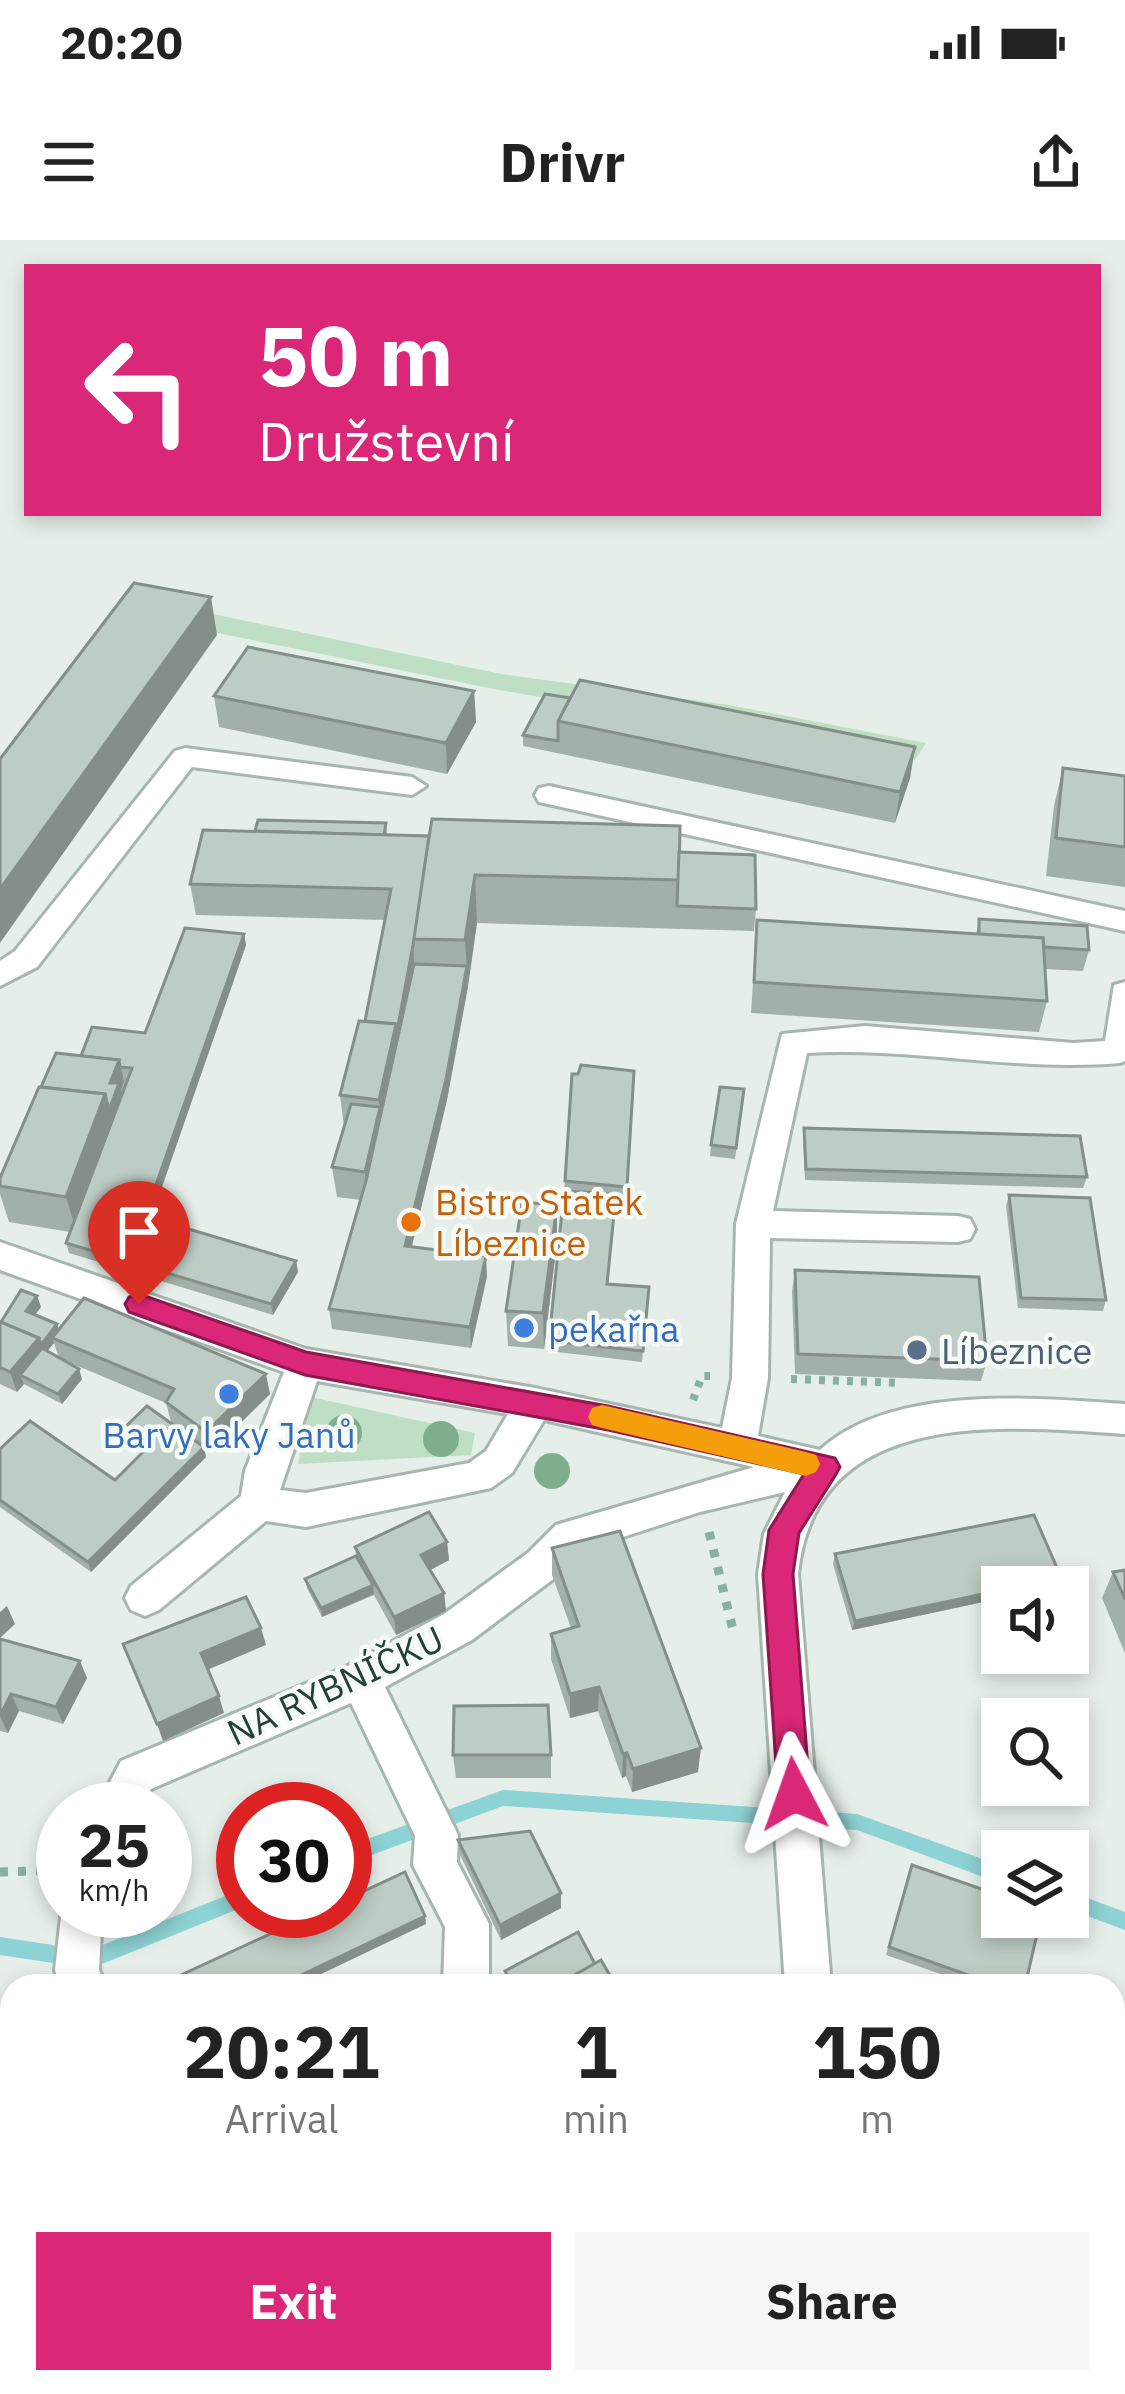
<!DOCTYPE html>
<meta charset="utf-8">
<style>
:root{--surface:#fff;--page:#f6f6f6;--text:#222;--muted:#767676;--accent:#db2777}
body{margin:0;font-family:"IBM Plex Sans",sans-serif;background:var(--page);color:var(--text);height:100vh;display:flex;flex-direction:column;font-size:45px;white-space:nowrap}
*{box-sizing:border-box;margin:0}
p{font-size:39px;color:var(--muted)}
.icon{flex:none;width:66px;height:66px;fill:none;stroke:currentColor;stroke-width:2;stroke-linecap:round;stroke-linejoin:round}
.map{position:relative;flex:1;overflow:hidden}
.sheet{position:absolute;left:0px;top:1734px;width:1125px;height:420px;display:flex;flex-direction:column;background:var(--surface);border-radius:36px 36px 0 0;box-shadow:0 6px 18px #0003}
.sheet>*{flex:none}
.guide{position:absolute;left:24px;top:24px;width:1077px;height:252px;border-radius:0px;box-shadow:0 6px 18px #0003;background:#db2777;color:#fff;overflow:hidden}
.fabs{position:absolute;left:981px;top:1326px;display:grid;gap:24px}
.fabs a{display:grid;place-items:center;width:108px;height:108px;border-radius:0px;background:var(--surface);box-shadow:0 6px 18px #0003;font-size:60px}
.speed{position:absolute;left:36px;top:1542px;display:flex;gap:24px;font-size:60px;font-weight:700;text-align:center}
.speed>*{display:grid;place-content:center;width:156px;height:156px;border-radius:50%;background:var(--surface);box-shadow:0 6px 18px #0003;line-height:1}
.speed small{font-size:30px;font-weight:400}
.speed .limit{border:18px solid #d22;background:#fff;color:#111}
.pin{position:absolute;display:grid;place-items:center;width:102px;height:102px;color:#fff;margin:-123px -51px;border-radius:50% 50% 50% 0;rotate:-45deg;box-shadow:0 0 12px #0007}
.pin .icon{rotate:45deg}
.me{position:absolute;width:132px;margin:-66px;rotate:356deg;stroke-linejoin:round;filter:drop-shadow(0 0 9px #0008)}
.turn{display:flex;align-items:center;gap:42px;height:252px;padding:0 36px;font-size:54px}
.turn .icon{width:156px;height:156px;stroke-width:2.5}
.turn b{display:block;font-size:84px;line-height:102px}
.eta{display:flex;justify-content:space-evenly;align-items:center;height:204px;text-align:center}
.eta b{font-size:72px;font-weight:800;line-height:84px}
.cta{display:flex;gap:24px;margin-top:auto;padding:24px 36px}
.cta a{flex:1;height:138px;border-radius:0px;background:var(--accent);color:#fff;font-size:48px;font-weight:800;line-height:138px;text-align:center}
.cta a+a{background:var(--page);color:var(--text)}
.status{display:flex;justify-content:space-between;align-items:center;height:84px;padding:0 60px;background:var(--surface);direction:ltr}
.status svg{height:33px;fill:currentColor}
header{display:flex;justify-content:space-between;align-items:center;height:156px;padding:0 36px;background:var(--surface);font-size:54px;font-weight:800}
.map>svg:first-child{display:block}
.green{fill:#bedfc3}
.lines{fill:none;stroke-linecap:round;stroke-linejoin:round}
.stream{fill:#8dd2d4;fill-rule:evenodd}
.minor-casing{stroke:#a7b7af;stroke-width:6}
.path-far1{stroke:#85b29e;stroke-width:8;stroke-dasharray:6 8;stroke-linecap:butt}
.path{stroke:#85b29e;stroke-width:9;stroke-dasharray:8 10;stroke-linecap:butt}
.minor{fill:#fff;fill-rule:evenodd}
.tree{fill:#7fae8c}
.wall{fill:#a3afa9;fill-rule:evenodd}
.shaded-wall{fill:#848f89}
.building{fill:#bdccc4;stroke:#848f89;stroke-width:3}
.route{fill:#db2777;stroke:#8e194d;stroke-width:3}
.slow{fill:#f59e0b}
.food-dot{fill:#e8710a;stroke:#f6faf7;stroke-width:4.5}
.shop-dot{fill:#3f7fe0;stroke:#f6faf7;stroke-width:4.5}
.service-dot{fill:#5c6f8a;stroke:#f6faf7;stroke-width:4.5}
.labels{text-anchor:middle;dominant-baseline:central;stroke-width:9;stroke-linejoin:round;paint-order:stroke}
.food-label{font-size:36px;fill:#c56008;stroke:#f6faf7;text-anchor:start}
.shop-label{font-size:36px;fill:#366cbe;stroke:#f6faf7;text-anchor:start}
.service-label{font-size:36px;fill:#4e5e75;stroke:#f6faf7;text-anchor:start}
.street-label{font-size:36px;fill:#234135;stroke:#f6faf7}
</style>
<div class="status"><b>20:20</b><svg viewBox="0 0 49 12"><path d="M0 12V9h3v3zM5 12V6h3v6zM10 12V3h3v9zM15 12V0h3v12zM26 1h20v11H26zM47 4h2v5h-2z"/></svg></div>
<header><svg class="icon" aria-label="menu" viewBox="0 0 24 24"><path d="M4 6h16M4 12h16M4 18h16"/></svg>Drivr<svg class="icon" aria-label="share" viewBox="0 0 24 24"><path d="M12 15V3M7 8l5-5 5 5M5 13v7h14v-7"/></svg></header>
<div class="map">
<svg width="1125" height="2154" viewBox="0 0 1125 2154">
<rect width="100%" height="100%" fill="#e5eee9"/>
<g class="green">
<polygon points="126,356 501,434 729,465 926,503 915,520 499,450 138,377"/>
<polygon points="311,1157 475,1193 471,1215 298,1224"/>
</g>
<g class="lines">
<g class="stream">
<polygon points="503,1550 857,1574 1002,1626 1002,1644 857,1590 503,1566 345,1625 345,1607"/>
<polygon points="243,1649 243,1667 102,1724 95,1722 93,1715 95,1708"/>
<polygon points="1068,1651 1125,1672 1125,1690 1068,1669"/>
<polygon points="0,1697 53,1705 60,1708 62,1714 60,1720 53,1723 0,1715"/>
</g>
<g class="minor-casing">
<g id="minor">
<polygon points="185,508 412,537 426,546 412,555 192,527 37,727 0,746 0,721 15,711 175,511"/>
<polygon points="549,546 1125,671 1125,691 539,562 535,555 539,548"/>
<path d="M1125,742V821L1120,823C1016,832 912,807 807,813L773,971L958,976L970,979L975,989L970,999L958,1002L770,998L768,1138L758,1196L820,1210C892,1144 1035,1158 1125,1164V1194C1000,1186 816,1166 798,1334L831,1746H785L758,1334L764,1294L785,1252L700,1272L583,1310L556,1337L472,1400L385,1447L458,1595L457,1622L489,1684V1746H443L445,1687L413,1625L415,1596L351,1463L151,1549L140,1569H96L121,1521L346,1427L444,1374L528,1313L556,1285L754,1227L544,1180L512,1233L491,1248L306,1287L266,1281L159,1370L145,1376L131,1370L125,1358L131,1346L241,1256L245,1231L284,1132L0,1030V1002L306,1109L535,1148L722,1188L732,1138L736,984L782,794L865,786L1073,803L1105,801L1114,745ZM317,1141L508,1174L486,1211L469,1223L306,1253L280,1250Z"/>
<polygon points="63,1659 63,1671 102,1671 99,1730 106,1746 60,1746 55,1730"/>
<polygon points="1125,1896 1125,1944 1113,1946 1113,1898"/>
<polygon points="0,2048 12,2052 12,2102 0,2098"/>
<polygon points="199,2142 264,2142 269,2154 204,2154"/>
<polygon points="815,2142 865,2142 867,2154 817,2154"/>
</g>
</g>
<g class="path-far1">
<polyline points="791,1139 902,1143"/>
<polyline points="693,1160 702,1136 710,1136"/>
</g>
<g class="path">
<polyline points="709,1292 734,1394"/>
<polyline points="0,1632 63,1630"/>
<polyline points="781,2142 783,2154"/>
</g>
<use href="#minor" class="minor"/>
</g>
<g class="tree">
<circle cx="344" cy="1193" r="18"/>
<circle cx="441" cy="1199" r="18"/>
<circle cx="552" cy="1231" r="18"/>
</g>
<g class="wall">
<polygon points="474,451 476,482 447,534 219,487 214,456"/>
<polygon points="545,454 915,507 910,538 895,583 523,506 523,495"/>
<polygon points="1063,528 1125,536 1125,647 1046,636 1054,566"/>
<polygon points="386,583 387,595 679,612 756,669 754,691 477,683 447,860 412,1006 487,1036 471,1108 332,1089 329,1069 361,960 337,957 332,927 344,887 340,855 365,781 385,680 196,675 190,644 255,591"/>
<polygon points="979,679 1089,710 1083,731 1045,729 1047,761 1039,792 751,773 757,680 976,694"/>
<polygon points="244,694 246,705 151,978 296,1021 298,1032 273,1075 69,1013 66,1003 70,992 9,982 0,954 0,938 41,847 81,816 145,793"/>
<polygon points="634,831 626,968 616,967 607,1044 649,1047 642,1122 549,1111 565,941 578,834"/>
<polygon points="744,849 735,919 710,916 711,905"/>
<polygon points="804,888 1087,937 1083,948 805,940 803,899"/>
<polygon points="1009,955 1106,1060 1103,1071 1018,1068 1006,966"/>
<polygon points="557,1001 544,1109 508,1106 506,1071"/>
<polygon points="795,1030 987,1121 981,1141 795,1134 792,1051"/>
<path d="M37,1056L41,1067L35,1075L57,1084L59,1090L270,1154L211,1212L171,1182L166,1163L61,1119L82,1139L62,1164L24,1144L17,1152L0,1144V1082ZM54,1103L59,1118L47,1111Z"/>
<polygon points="122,1190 204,1207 206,1217 91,1332 0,1267 0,1209 115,1240 143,1212 125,1200"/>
<polygon points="447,1302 449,1320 430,1330 444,1353 446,1371 396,1395 374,1355 322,1377 307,1348 305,1339 356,1316 355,1307"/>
<polygon points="552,1308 698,1532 632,1552 626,1536 622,1538 598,1471 570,1478 551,1419 551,1394 571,1388 552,1335"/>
<polygon points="835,1314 1057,1347 1002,1347 1002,1358 852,1390 833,1324"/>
<polygon points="1125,1330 1125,1413 1102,1358 1113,1332"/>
<polygon points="0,1399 87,1438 63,1484 19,1471 8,1493 0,1491"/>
<polygon points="453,1515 551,1515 551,1538 456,1538"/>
<polygon points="458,1600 561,1668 501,1700 460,1615"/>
<polygon points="912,1625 1025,1746 975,1746 886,1715"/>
<polygon points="0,1837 12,1838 12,1938 0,1936"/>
<polygon points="1025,2142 1113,2142 1125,2154 1027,2154"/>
</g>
<g class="shaded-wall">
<polygon points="211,357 217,395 0,703 0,649"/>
<polygon points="474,451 476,482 447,534 446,503"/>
<polygon points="915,507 910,538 895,583 900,552"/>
<polygon points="475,635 477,683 468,747 465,700"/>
<polygon points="244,694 246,705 148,987 145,976"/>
<polygon points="413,705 415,735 383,897 379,860"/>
<polygon points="467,726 468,747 447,860 407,1026 405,1006"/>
<polygon points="119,820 124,841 121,850 125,865 77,993 66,957"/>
<polygon points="380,867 383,897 369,962 365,932"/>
<polygon points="557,965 557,1001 544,1109 543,1073"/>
<polygon points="486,1016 487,1036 471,1108 470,1087"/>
<polygon points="296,1021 298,1032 273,1075 271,1064"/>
<polygon points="37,1056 41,1067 30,1081 26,1071"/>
<polygon points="57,1084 60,1094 52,1098 54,1103 44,1115 20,1135 24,1144 17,1152 10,1132 39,1098"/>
<polygon points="79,1129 82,1139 62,1164 58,1154"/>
<polygon points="266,1134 270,1154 211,1212 206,1192"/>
<polygon points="204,1207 206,1217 91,1332 88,1322"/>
<polygon points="447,1302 449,1320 423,1334 421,1315"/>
<polygon points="1061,1337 1056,1347 1015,1347"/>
<polygon points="373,1345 374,1354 322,1377 321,1368"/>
<polygon points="1002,1350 1002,1358 852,1390 855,1381"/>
<polygon points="444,1353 446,1371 396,1395 394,1377"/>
<polygon points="7,1366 15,1384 0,1398 0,1372"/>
<polygon points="261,1388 266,1405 207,1430 201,1413"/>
<polygon points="80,1421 87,1438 63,1484 56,1467"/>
<polygon points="599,1447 598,1471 570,1478 570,1454"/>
<polygon points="11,1454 19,1471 8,1493 0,1476"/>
<polygon points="219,1456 224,1473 163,1501 157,1484"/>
<polygon points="701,1508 698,1532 632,1552 633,1529"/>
<polygon points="627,1513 626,1536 622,1538 623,1514"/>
<polygon points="561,1653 561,1668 501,1700 500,1685"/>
<polygon points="425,1676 426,1684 296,1746 278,1746"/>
</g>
<g class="building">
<polygon points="134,343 211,357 0,649 0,519"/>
<polygon points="248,407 474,451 446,503 214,456"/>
<polygon points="580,440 915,507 900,552 558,481"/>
<polygon points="545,454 570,458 558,481 558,501 523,495"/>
<polygon points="1063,528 1125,536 1125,607 1056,598"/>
<polygon points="432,579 680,586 679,640 475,635 465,700 412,699"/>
<polygon points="258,580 386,583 384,595 255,591"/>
<polygon points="203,590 429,596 413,705 397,791 396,784 365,781 391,649 190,644"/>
<polygon points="679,612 755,615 756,669 677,666"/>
<polygon points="979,679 1087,686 1089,710 1044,707 1043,698 979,694"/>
<polygon points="757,680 1043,698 1047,761 754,742"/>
<polygon points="185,688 244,694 145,976 296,1021 271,1064 66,1003 132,828 120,827 119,820 81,816 92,787 145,793"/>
<polygon points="414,724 467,726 446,839 405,1006 486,1016 470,1087 329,1069 366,941"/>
<polygon points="359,781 396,784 379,860 340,855"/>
<polygon points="56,813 119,820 110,843 119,843 109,870 105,854 41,847"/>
<polygon points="581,825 634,831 627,947 565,941 572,834 578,834"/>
<polygon points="39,847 105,854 66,957 0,946 0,938"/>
<polygon points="720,847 744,849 736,908 711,905"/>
<polygon points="351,864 380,867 365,932 332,927"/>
<polygon points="804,888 1080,896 1087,937 806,929"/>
<polygon points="564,951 616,954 607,1044 649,1047 643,1111 549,1101"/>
<polygon points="1009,955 1090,958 1106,1060 1021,1058"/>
<polygon points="522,962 557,965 543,1073 506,1071"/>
<polygon points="795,1030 979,1037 987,1121 798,1114"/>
<polygon points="21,1050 37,1056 26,1071 57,1084 41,1105 39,1098 1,1082"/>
<polygon points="84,1058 266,1134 206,1192 166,1162 174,1149 52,1098"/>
<polygon points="0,1082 39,1098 10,1132 0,1127"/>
<polygon points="42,1108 79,1129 58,1154 20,1135"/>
<polygon points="147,1166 204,1207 88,1322 0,1260 0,1209 30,1181 115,1240 147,1208 122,1190"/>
<polygon points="429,1272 447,1302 421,1315 444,1353 394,1377 355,1307"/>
<polygon points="1034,1275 1061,1337 1015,1347 1002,1347 1002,1350 855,1381 835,1314"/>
<polygon points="620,1291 701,1508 633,1529 627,1513 623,1514 599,1447 570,1454 551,1394 579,1386 552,1308"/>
<polygon points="356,1316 373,1345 321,1368 305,1339"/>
<polygon points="1125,1330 1125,1359 1113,1332"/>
<polygon points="246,1357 261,1388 201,1413 219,1456 157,1484 123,1404"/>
<polygon points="0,1399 80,1421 56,1467 11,1454 0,1476"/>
<polygon points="548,1465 551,1515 453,1515 454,1466"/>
<polygon points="530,1591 561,1653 500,1685 458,1600"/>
<polygon points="912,1625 1002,1656 1002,1677 1041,1677 1025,1746 999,1746 889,1707"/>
<polygon points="405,1632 425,1676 278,1746 157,1746 320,1671 345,1671 345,1660"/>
<polygon points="578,1692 595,1724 555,1746 514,1746 505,1731"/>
<polygon points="601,1720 616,1746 555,1746"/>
<polygon points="0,1837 12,1838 12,1932 0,1930"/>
<polygon points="1125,1985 1125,2154 1033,2154 1030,2142 1113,2142 1113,1986"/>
<polygon points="358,2142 406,2142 414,2154 365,2154"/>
<polygon points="483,2142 566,2142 573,2153 585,2142 765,2142 773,2154 468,2154"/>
</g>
<polygon class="route" points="139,1054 306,1112 608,1166 835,1218 840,1227 835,1236 799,1293 793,1334 810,1554 806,1564 794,1569 783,1564 778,1554 763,1334 769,1290 804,1234 608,1190 305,1135 129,1072 125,1064 129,1057"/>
<polygon class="slow" points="602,1165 806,1212 816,1215 820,1224 816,1232 806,1236 602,1188 592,1185 588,1177 592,1168"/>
<circle class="food-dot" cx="411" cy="982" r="12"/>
<g class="shop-dot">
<circle cx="524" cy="1088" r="12"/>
<circle cx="229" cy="1154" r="12"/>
</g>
<circle class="service-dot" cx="917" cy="1110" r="12"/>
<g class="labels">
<g class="food-label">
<text x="435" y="961">Bistro Statek<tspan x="435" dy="41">Líbeznice</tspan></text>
</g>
<g class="shop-label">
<text x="548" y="1088">pekařna</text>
<text x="229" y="1194" text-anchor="middle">Barvy laky Janů</text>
</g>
<g class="service-label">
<text x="941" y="1110">Líbeznice</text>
</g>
<g class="street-label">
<text transform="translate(335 1445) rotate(-25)">NA RYBNÍČKU</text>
</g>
</g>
</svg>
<div class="fabs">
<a><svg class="icon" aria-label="sound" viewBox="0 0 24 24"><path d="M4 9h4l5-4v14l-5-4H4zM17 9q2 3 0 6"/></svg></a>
<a><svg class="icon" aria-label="search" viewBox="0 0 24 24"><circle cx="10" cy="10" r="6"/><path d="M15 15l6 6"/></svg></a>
<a><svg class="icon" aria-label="layers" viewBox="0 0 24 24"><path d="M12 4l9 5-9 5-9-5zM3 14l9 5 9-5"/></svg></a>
</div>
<div class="speed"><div>25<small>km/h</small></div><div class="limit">30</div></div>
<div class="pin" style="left:139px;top:1064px;background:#d93025"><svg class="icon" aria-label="arrive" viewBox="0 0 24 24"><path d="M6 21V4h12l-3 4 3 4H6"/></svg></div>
<svg class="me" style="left:794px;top:1554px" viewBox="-20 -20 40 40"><path d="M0-17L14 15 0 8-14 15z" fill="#db2777" stroke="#fff" stroke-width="4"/></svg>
<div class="guide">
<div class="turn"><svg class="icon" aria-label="left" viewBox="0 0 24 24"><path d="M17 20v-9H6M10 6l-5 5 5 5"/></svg><div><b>50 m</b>Družstevní</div></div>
</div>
<section class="sheet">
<div class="eta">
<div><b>20:21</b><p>Arrival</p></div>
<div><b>1</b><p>min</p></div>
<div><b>150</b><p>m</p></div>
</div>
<div class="cta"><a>Exit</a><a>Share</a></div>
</section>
</div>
